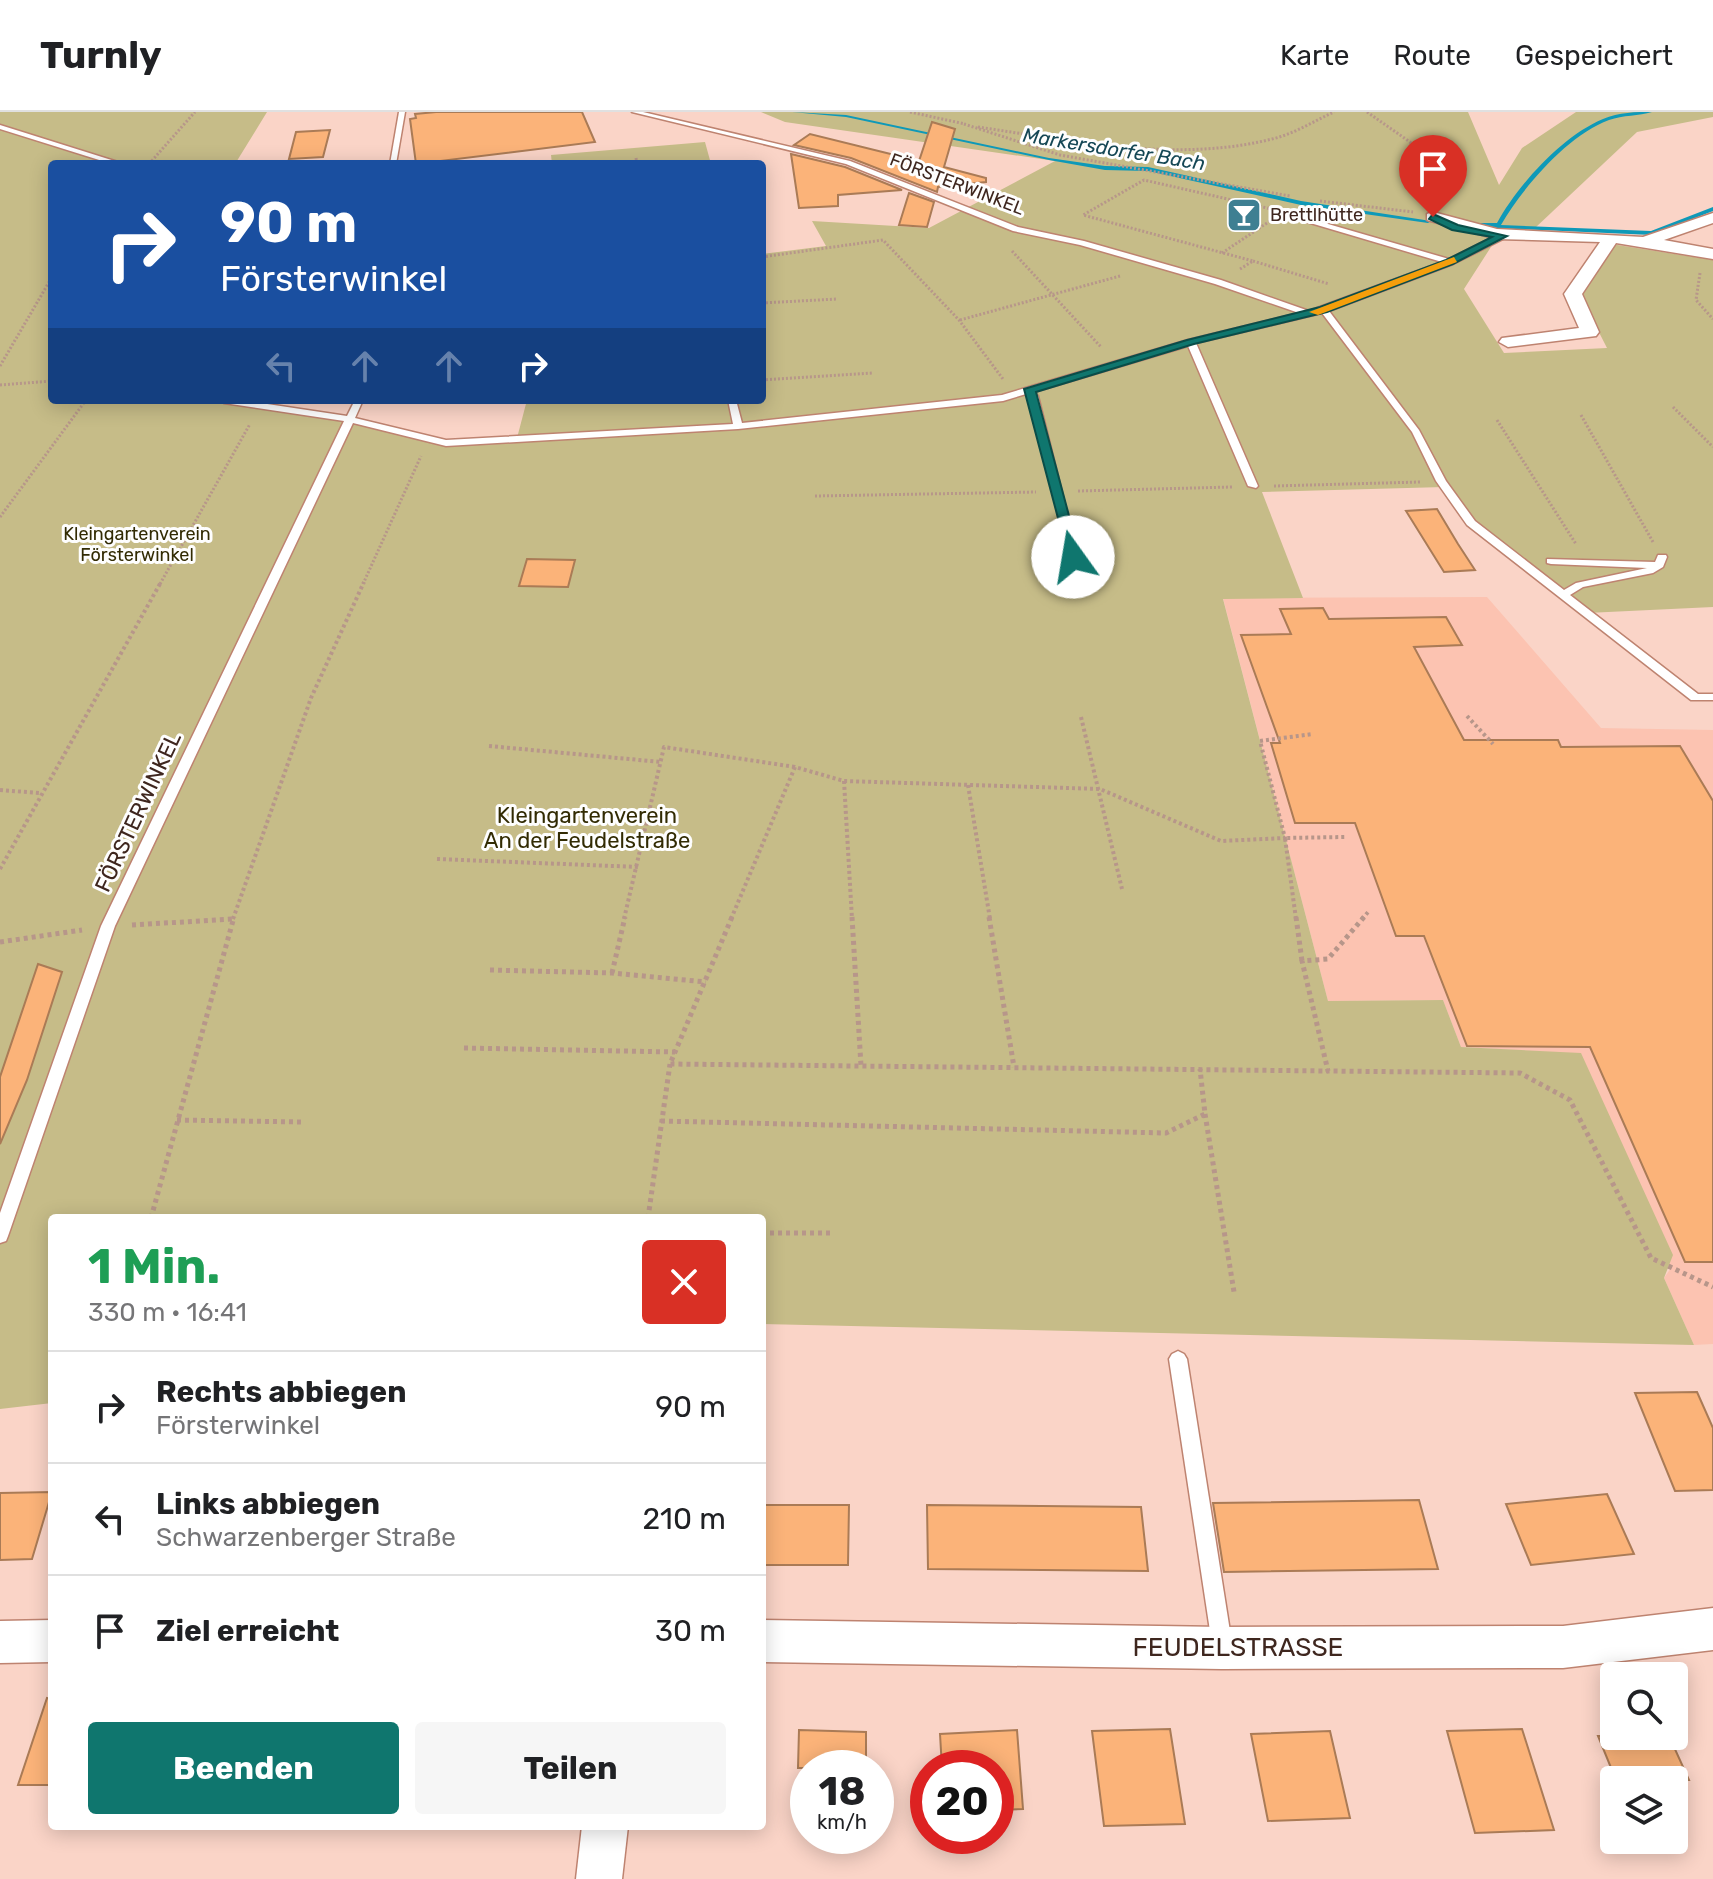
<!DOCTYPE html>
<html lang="de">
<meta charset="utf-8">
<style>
:root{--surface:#fff;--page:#f6f6f6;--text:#202124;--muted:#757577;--line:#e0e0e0;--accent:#0f766e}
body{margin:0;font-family:Rubik,sans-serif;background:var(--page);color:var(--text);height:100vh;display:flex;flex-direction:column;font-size:30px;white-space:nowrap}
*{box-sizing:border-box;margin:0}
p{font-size:26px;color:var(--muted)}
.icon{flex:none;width:44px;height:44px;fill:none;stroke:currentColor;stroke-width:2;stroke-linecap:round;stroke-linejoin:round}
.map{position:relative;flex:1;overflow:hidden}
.side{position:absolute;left:48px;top:1102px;width:718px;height:616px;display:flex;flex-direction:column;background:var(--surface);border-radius:8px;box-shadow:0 4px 20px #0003}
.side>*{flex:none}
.guide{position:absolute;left:48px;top:48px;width:718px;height:244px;border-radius:8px;box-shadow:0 4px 20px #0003;background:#1a4fa0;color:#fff;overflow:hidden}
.tools{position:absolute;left:1600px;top:1550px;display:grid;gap:16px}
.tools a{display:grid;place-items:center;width:88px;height:88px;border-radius:8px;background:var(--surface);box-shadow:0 4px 20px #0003;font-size:40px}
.speed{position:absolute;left:790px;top:1638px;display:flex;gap:16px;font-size:40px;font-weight:700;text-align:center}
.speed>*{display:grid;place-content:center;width:104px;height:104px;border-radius:50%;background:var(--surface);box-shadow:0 4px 20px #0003;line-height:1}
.speed small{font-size:20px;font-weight:400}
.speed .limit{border:12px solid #d22;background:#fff;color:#111}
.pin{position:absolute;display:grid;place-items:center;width:68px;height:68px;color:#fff;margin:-82px -34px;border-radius:50% 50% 50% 0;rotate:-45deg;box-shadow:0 0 8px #0007}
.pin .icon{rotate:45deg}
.me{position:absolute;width:88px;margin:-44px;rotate:347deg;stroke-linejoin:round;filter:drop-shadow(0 0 6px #0008)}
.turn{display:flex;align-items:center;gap:28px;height:168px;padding:0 40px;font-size:36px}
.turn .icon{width:104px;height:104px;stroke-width:2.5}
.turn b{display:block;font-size:56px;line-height:68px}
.lanes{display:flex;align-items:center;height:76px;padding:0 40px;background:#0003;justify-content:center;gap:40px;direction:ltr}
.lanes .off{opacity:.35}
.round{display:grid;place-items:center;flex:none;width:84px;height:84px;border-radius:8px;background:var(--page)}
.overview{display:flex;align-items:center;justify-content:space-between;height:136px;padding:0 40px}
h1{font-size:48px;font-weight:700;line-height:60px;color:#1e9e55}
.cta{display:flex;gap:16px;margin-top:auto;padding:16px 40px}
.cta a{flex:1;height:92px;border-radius:8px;background:var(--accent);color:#fff;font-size:32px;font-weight:700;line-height:92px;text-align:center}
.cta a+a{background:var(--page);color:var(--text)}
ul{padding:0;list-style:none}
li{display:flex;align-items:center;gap:24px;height:112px;padding:0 40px;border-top:2px solid var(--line)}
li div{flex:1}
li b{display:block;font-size:30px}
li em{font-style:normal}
header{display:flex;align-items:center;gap:48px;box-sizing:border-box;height:112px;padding:0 40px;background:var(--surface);border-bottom:2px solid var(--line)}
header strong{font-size:38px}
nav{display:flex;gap:44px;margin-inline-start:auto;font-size:28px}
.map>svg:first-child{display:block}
.built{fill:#fcc3b1}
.green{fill:#c6bc88}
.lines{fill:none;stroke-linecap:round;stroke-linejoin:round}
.stream{fill:#0e99b8;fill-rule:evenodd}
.building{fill:#fbb379;stroke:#aa7b56;stroke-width:2}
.service-casing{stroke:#be8370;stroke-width:3}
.minor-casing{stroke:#be8370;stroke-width:3}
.path-far2{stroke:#b7968a;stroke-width:3;stroke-dasharray:2 2;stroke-linecap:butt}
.path-far1{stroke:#b7968a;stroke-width:4;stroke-dasharray:3 3;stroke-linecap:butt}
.path{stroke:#b7968a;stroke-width:5;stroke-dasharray:4 4;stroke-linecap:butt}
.service{fill:#fff;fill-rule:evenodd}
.minor{fill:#fff;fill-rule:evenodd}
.route{fill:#0f766e;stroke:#0a4d48;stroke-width:2}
.slow{fill:#f59e0b}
.labels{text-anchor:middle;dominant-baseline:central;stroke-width:6;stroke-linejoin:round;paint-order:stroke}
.far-street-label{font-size:18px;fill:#3e261e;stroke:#fefefe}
.far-poi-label{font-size:18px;fill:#3e261e;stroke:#fefefe;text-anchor:start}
.far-park-label{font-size:18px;fill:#322b03;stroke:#fefefe}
.far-water-label{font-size:20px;font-style:italic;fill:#154755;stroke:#fefefe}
.street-label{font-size:22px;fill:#3e261e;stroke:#fefefe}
.park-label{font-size:22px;fill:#322b03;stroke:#fefefe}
.near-street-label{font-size:26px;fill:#3e261e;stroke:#fefefe}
</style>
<header>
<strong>Turnly</strong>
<nav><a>Karte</a><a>Route</a><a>Gespeichert</a></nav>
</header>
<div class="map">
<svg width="1713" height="1767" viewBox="0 0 1713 1767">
<rect width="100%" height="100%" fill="#fad4c7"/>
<polygon class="built" points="1487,485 1601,616 1713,618 1713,1232 1694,1233 1664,1166 1671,1156 1581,942 1461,935 1443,888 1328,889 1223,486"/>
<g class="green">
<polygon points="0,0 267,0 235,52 52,52 52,288 224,288 347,307 446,331 517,326 527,288 762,288 762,142 826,134 812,109 929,116 1055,49 785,10 761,0 1468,0 1499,73 1522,36 1576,0 1713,0 1713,5 1637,20 1535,116 1506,118 1498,124 1464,177 1504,241 1607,236 1580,183 1611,132 1713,148 1713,495 1587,501 1471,411 1444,375 1262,380 1303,486 1223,487 1328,889 1443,888 1461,935 1581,941 1673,1143 1664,1166 1694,1233 762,1212 762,1106 52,1106 52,1291 0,1297"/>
<polygon points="705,30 711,52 552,52 551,43"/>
</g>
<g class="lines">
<g class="stream">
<polygon points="792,0 846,3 1049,46 1105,54 1148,55 1301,89 1431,109 1428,111 1301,93 1148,59 1105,58 1049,48 846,5"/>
<path d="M1652,0C1639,4 1623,3 1609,8C1568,23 1523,75 1501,113L1651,119L1713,95V99L1652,123L1494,116L1476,115L1473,113L1476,111H1497C1518,73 1562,24 1603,7C1619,0 1636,0 1652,0Z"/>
</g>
</g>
<g class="building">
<polygon points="436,0 582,0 595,30 416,52 410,7 416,6 415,2"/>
<polygon points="932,10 955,17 944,55 986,66 986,70 938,75 937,80 851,46 794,33 810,22 919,49"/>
<polygon points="330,18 323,45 289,47 296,20"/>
<polygon points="791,42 845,55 902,78 838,83 838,94 799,96"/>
<polygon points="909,81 934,90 927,115 899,113"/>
<polygon points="1437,397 1458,432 1475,458 1444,460 1406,399"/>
<polygon points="527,447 575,448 568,475 519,474"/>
<polygon points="1323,496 1329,507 1446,505 1462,533 1414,535 1464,628 1558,628 1561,635 1680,634 1713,689 1713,1150 1685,1150 1590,935 1467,934 1424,824 1396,824 1355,711 1295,711 1271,631 1280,631 1241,523 1291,522 1280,497"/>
<polygon points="38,852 62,860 27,968 0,1032 0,965"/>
<polygon points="1697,1280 1713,1316 1713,1378 1675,1379 1635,1281"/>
<polygon points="52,1380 32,1447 0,1448 0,1381"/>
<polygon points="1607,1382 1634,1442 1531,1453 1506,1392"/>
<polygon points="1419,1388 1438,1457 1224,1460 1213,1391"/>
<polygon points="762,1393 849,1393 848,1453 762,1453"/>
<polygon points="927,1393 1141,1395 1148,1459 928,1457"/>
<polygon points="47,1586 52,1587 52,1673 18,1673"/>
<polygon points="1170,1617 1185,1712 1104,1714 1092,1619"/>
<polygon points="1522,1617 1554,1718 1475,1721 1447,1619"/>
<polygon points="799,1618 866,1620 866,1656 798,1656"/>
<polygon points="1017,1618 1023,1697 996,1698 996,1656 942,1656 940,1622"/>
<polygon points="1330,1619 1350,1706 1268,1709 1251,1622"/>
<polygon points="1598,1624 1669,1624 1689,1668 1616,1668"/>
</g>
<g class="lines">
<g class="service-casing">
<g id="service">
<polygon points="399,0 405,0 396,52 390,52"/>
<polygon points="632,0 643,0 850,49 1018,115 1084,129 1221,168 1309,199 1442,150 1290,105 1290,101 1449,147 1499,122 1505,122 1505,126 1453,152 1329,199 1419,318 1446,369 1475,409 1564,478 1576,471 1647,456 1551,452 1547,451 1547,447 1655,450 1658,443 1666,443 1667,445 1663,455 1653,461 1583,475 1570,483 1698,582 1713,582 1713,588 1691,588 1467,413 1436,369 1412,320 1322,201 1196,231 1258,374 1256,376 1248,374 1188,234 1034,280 1038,284 1078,445 1073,448 1068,445 1030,285 1026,282 1003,289 738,317 446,334 353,311 115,814 8,1124 6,1129 0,1131 0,1101 101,814 344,309 224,291 220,288 241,288 347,304 355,288 363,288 355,306 446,328 733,312 728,288 736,288 742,311 1002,283 1188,228 1299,201 1215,172 1080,133 1013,119 846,52"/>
<polygon points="0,13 121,51 122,52 112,52 0,17"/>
<polygon points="1178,1239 1184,1242 1187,1247 1232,1532 1229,1539 1222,1542 1215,1539 1212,1532 1169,1247 1172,1242"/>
</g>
</g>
<g class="minor-casing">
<g id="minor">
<polygon points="1433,100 1497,117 1643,125 1713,101 1713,111 1664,128 1713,137 1713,147 1616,131 1582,182 1599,220 1596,224 1508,235 1499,230 1502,226 1579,216 1564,182 1600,130 1497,127 1427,108 1427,102"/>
<polygon points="1713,1496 1713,1538 1563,1556 1222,1557 762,1550 762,1508 1222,1515 1563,1514"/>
<polygon points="52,1508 52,1550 0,1551 0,1509"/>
<polygon points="582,1714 628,1714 622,1767 576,1767"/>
</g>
</g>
<g class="path-far2">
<polyline points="910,0 965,12"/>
<polyline points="1367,0 1410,30 1422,46 1416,72 1420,88"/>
<polyline points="964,12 1060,43 1290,84"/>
<path d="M978,15C1073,29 1177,51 1272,27C1294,22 1314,9 1334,0"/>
<polyline points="636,46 637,52"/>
<polyline points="149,52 195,0"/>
<polyline points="1320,89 1413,100"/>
<polyline points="1012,139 1101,235"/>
<polyline points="1222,141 1276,105"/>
<polyline points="762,145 883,128 959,208 1003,267"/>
<polyline points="1253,149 1329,172"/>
<polyline points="1240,157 1253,149 1083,103 1144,68 1276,98"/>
<polyline points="1700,161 1696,188 1713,207"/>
<polyline points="762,191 837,187"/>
<polyline points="960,208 1120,164"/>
<polyline points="0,254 52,165"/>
<polyline points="762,268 872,261"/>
<polyline points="0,273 52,269"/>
<polyline points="1673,295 1713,335"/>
<polyline points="1581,303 1653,430"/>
<polyline points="1497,308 1576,432"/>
<polyline points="1274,374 1420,370"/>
<polyline points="1078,379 1232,375"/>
<polyline points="815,384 1036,380"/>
<polyline points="0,405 86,288"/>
<polyline points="160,472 250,312"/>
<polyline points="363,472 421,344"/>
</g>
<g class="path-far1">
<polyline points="1467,604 1493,632"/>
<polyline points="1081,605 1122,777"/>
<polyline points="489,634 661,650"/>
<polyline points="844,669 852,807"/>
<polyline points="968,673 990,807"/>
<polyline points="0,678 39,681"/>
<polyline points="437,747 639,755"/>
<polyline points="0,757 161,470"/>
<polyline points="233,807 311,586 364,470"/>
<polyline points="624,807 664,635 795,655"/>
<polyline points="731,807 795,655 844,669 1100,677 1221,729 1285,726 1260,629 1313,622"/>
<polyline points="1296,807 1285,726 1345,725"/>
<polyline points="1362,807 1369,799"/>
</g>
<g class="path">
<polyline points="732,805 670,952 1328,959"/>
<polyline points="852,805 861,954"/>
<polyline points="989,805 1014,955"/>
<polyline points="1296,805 1302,849"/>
<polyline points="1364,805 1328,847 1302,849 1328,959 1520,961 1570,988 1651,1146 1713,1175"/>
<polyline points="132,813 233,807"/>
<polyline points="0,830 82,818"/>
<polyline points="490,858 612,861 706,870"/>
<polyline points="612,861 625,805"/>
<polyline points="464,936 675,940"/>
<polyline points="1205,1002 1234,1180"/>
<polyline points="177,1008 304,1010"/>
<polyline points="661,1009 1166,1021 1205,1002 1200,957"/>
<polyline points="151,1106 234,805"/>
<polyline points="648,1106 670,952"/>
<polyline points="762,1121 833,1121"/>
</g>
<use href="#service" class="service"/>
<use href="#minor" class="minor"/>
</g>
<polygon class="route" points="1433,102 1458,113 1507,124 1453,152 1327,200 1194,232 1036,280 1080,445 1069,448 1024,277 1187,228 1320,195 1446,148 1492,125 1452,118 1429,107"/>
<polygon class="slow" points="1454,145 1457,150 1318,203 1309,200"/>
<defs>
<g id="bar-square" transform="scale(1.8)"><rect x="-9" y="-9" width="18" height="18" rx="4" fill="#3e7f92" stroke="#fefefe"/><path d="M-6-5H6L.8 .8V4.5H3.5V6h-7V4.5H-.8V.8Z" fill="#fff"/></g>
</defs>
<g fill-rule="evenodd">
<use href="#bar-square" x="1244" y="103"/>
</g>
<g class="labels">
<g class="far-street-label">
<text transform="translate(957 72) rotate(21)">FÖRSTERWINKEL</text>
</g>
<g class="far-poi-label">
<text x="1270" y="103">Brettlhütte</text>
</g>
<g class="far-park-label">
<text x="137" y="422">Kleingartenverein<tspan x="137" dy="21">Försterwinkel</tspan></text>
</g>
<g class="far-water-label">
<text transform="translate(1114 37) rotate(9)">Markersdorfer Bach</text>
</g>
<g class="street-label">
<text transform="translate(138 700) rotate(-65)">FÖRSTERWINKEL</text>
</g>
<g class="park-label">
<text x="587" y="703">Kleingartenverein<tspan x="587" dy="25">An der Feudelstraße</tspan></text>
</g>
<g class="near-street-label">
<text x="1238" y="1535">FEUDELSTRASSE</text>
</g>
</g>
</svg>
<div class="tools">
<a><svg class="icon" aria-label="search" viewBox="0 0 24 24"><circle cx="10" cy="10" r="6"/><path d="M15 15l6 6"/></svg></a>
<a><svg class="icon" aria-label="layers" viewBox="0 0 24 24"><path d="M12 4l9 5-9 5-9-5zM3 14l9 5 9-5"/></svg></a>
</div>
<div class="speed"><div>18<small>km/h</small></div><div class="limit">20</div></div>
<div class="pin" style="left:1433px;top:105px;background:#d93025"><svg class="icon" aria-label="arrive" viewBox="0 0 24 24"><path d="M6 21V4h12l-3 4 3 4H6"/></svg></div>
<svg class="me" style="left:1073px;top:445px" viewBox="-20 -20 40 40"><circle r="19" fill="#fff"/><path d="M0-13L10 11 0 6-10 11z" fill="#0f766e"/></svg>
<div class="guide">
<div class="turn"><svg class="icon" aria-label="right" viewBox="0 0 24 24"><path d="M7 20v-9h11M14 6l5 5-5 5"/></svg><div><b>90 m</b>Försterwinkel</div></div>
<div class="lanes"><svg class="icon off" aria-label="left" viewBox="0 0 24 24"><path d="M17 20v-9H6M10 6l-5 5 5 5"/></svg><svg class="icon off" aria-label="ahead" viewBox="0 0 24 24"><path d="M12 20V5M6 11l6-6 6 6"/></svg><svg class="icon off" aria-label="ahead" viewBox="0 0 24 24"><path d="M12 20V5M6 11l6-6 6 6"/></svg><svg class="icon" aria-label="right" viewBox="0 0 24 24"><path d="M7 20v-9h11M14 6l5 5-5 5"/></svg></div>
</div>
<section class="side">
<div class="overview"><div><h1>1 Min.</h1><p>330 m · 16:41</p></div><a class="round" style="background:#d93025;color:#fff"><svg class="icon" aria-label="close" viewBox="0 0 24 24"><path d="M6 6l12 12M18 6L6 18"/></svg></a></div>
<ul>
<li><svg class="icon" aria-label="right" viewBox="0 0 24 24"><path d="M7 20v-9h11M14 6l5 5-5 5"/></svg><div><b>Rechts abbiegen</b><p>Försterwinkel</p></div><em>90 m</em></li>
<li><svg class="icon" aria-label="left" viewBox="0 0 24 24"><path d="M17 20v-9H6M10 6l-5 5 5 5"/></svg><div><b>Links abbiegen</b><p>Schwarzenberger Straße</p></div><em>210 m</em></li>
<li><svg class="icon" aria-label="arrive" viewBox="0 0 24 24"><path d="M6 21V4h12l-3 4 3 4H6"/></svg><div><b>Ziel erreicht</b></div><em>30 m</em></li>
</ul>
<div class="cta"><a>Beenden</a><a>Teilen</a></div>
</section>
</div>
